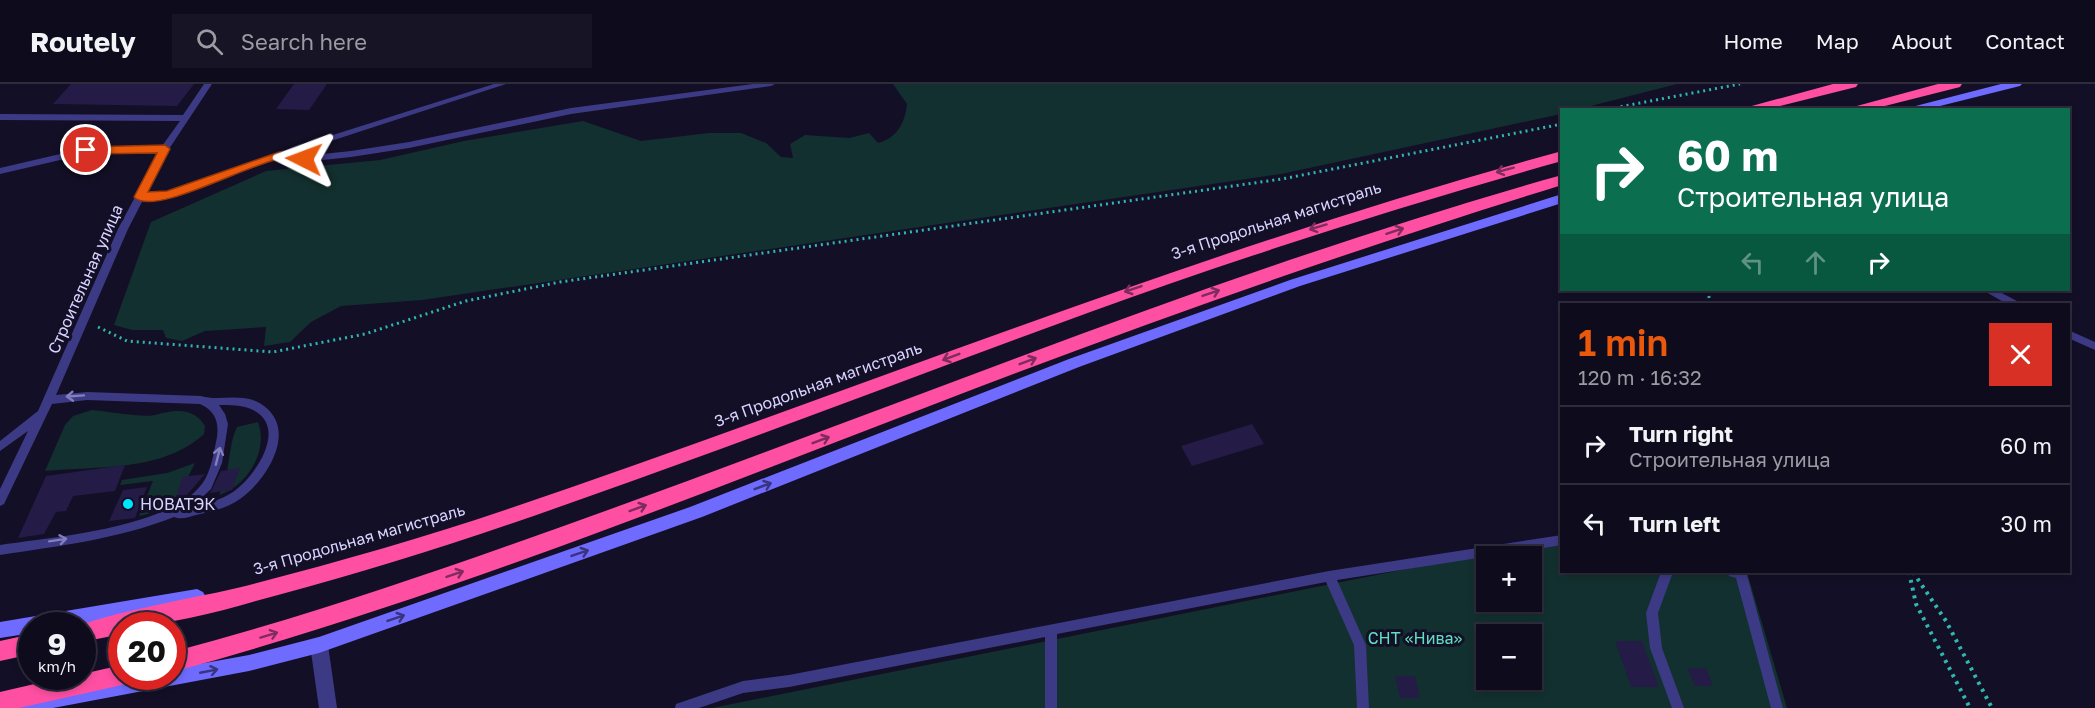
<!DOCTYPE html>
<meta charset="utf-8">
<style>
:root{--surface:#0e0b1c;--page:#171425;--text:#f1f3f6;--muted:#9b9ba3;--line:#2e2b3b;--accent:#ea580c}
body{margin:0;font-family:"Golos Text",sans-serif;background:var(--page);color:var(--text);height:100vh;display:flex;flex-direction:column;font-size:22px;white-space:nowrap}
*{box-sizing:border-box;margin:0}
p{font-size:20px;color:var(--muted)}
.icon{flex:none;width:33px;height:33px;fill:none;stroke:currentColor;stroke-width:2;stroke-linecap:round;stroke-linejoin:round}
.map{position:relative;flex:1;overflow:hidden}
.side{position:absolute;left:1560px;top:219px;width:510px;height:270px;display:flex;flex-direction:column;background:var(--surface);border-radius:0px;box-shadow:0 3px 9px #0003,0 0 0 2px var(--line)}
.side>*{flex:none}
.guide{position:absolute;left:1560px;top:24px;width:510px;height:183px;border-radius:0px;box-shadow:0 3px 9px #0003,0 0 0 2px var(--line);background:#0b6e4f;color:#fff;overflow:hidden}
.controls{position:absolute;left:1476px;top:462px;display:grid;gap:12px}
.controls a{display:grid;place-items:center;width:66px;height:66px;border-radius:0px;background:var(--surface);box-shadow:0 3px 9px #0003,0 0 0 2px var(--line);font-size:30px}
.speed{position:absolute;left:18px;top:528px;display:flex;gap:12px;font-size:30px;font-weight:700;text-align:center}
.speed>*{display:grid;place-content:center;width:78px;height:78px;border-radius:50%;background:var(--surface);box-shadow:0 3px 9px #0003,0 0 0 2px var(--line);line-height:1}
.speed small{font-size:15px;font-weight:400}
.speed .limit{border:9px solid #d22;background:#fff;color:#111}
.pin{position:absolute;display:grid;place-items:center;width:51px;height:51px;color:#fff;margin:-26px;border:3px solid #fff;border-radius:50%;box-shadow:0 2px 6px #0007}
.me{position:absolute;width:66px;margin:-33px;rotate:273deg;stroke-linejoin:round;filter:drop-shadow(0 0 4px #0008)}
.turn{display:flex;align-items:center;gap:21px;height:126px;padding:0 18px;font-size:27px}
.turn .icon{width:78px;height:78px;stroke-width:2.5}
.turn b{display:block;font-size:42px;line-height:51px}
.lanes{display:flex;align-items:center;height:57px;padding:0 18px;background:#0003;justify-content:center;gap:30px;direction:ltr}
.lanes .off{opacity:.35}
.round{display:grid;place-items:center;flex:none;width:63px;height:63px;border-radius:0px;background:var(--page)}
.overview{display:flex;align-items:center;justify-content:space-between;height:102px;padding:0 18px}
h1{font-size:36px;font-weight:600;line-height:45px;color:var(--accent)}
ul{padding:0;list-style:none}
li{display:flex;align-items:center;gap:18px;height:78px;padding:0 18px;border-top:2px solid var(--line)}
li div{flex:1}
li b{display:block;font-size:22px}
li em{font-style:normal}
header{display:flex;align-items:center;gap:36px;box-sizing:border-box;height:84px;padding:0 30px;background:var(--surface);border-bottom:2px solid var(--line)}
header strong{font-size:28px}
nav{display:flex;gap:33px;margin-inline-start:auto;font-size:21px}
.search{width:420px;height:54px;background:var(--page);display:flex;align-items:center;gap:15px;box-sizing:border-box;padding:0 21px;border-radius:0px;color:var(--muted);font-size:22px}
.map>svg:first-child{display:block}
.green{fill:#12302f;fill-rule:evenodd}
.building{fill:#241b47}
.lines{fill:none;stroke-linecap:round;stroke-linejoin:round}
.path-far1{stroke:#2fb8b0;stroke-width:3;stroke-dasharray:2 4;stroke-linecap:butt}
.path{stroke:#2fb8b0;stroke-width:4;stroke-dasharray:3 5;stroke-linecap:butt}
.lane{fill:#3d3a85;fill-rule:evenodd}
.street{fill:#3d3a85;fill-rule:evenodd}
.secondary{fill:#6f6bff;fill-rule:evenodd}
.highway{fill:#ff4fa3;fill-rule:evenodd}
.oneway{stroke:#7d2c5e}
.oneway2{stroke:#837fbc}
.oneway3{stroke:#38347d}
.route{fill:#ea580c;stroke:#983908;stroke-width:1.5}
.poi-dot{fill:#00e5ff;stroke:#130f26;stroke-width:2}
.labels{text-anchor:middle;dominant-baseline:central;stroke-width:6;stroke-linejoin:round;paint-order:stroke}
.street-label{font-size:16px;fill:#d9d4ff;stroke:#130f26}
.poi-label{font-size:16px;fill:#d9d4ff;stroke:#130f26;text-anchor:start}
.park-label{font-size:16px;fill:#5fe0c0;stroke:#130f26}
</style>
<header>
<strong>Routely</strong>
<div class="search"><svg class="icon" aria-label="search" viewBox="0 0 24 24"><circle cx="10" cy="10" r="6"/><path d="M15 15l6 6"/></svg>Search here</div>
<nav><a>Home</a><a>Map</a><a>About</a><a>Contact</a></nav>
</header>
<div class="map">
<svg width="2095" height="624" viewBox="0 0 2095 624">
<rect width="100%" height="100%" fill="#130f26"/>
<g class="green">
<path d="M893,0H1677L1579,25L1562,26L1561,30L1281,90L422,216L341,222L311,238L290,258L264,262L266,243L205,247L182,257L166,254L163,246H132L114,241L151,138L266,87L380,76L464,57L583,37L641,57L709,49H741L766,59L781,73L793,74L790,60L805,51L849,54L869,49L878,59C897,54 905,39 907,20Z"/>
<path d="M92,326C104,327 146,334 155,331C173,326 193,322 205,342L204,350C163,388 97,382 45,387L65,341L73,332Z"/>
<path d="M258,338C269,367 247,402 219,411C231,390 227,364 237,343Z"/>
<path d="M195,379C180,409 174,425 139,432L153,397L120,401L122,396L167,389Z"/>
<path d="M1561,454L1562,488H1747L1787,624H712ZM1486,472H1532V518H1486ZM1486,550H1532V596H1486Z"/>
</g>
<g class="building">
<polygon points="71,0 194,0 177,22 53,20"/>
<polygon points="294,0 327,0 309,26 276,25"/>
<polygon points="1252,340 1264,360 1192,382 1181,362"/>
<polygon points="125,381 115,407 73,412 66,427 56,428 44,450 18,454 46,392"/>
<polygon points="240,384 232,406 210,409 221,387"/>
<polygon points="205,390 187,411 176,415 182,393"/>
<polygon points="147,403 135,434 109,437 123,406"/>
<polygon points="1615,557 1642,557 1659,603 1631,603"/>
<polygon points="1687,584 1706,584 1713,602 1695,602"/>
<polygon points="1395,592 1415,592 1420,614 1400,614"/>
</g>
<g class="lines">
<g class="path-far1">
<polyline points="1603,26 1740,0"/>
<polyline points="1708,206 1710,220"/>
<polyline points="98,243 127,257 273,268 365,250 466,217 560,198 1282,95 1562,40"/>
</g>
<g class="path">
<polyline points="1909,488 1916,520 1970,624"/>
<polyline points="1913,488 1946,537 1992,624"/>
</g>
<g class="lane">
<path d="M204,0H212L169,65L146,110L168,108L276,69L494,0H506L291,70L304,72L351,67L409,58L571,24L753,0H775L771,2L571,30L409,64L351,73L304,78L280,74L172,113L143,116L128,145L56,311L87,308L201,312C220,318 244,307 264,322C298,347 266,397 240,415C227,424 211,428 196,431C189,433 181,436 174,433C118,455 59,462 0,471V461C52,453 174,444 204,397C212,384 214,367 217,353C219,337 215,327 200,320L87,316L52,320L4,420L0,422V405L28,347L0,367V357L38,327L118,145L159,68L86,70L0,90V84L86,64L162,62L180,37L0,36V30L183,31ZM219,321C230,321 242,321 251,325C290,342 255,393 233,408C221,416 207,419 193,422L211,405L222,379L228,340L225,330Z"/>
<polygon points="1984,206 1996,206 2017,217 2019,220 2007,220 1986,208"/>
<polygon points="2068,246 2095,258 2095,266 2068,254"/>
<polygon points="1562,451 1562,461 1337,496 1366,561 1369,624 1357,624 1354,561 1326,498 1057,550 1057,624 1045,624 1045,553 789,603 743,609 699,624 675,624 676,620 743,597 789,591 1329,487"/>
<polygon points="1661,488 1673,488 1658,529 1662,564 1684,624 1672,624 1650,564 1646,529"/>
<polygon points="1727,488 1745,488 1747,491 1783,624 1771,624 1736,494 1729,492"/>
</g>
<polygon class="street" points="319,553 325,555 328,561 337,624 319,624 310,561 313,555"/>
<g class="secondary">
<polygon points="2001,0 2022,0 2020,2 1924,26 1900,26"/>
<polygon points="1562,110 1562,119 1300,202 1079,283 702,433 319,569 249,587 53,624 0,624 1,618 7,615 131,592 172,592 172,585 249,571 319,553 690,423 1069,275 1290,196"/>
<polygon points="197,505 203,508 206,513 203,518 197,521 73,542 32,542 32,549 0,554 0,538"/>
</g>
<g class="highway">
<polygon points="1833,0 1858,0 1856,3 1764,26 1737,26"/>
<polygon points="1938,0 1962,0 1960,3 1869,26 1842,26"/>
<path d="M1562,67V77C1429,114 1299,155 1169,200C975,268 784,344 590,412C487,449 383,483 278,511C226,525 175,542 122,542V550L82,558V542H77C126,525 185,516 237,504C328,481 419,455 508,425C859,306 1203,164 1562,67Z"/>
<path d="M1562,91V101C1351,166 1145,239 940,318C687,415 434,517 172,588V568C320,529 464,478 608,426C924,312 1237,182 1562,91Z"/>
<polygon points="32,550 32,570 0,577 0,557"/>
<polygon points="122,581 122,592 132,592 130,598 122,601 19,624 0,624 0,608 69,592 82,592 82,590"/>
</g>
</g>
<defs><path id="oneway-shaft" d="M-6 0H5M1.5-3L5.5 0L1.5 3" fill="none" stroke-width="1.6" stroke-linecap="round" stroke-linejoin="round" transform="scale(1.5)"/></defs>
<g class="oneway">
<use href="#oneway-shaft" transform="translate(1505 86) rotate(165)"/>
<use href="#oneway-shaft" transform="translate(1318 143) rotate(163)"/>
<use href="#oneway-shaft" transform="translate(1395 147) rotate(-18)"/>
<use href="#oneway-shaft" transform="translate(1133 205) rotate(161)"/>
<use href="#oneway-shaft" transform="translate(1211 209) rotate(-19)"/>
<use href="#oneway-shaft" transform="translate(951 273) rotate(159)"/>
<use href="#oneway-shaft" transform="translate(1028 277) rotate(-21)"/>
<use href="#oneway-shaft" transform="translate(821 356) rotate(-21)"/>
<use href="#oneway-shaft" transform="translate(638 424) rotate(-20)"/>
<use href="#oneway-shaft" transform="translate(455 490) rotate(-19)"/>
<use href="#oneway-shaft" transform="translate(269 551) rotate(-17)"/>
</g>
<g class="oneway2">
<use href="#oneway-shaft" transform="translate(75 312) rotate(176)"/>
<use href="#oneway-shaft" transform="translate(218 372) rotate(-76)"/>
<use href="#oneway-shaft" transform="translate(58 456) rotate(-9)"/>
</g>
<g class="oneway3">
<use href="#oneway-shaft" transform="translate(763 402) rotate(-21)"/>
<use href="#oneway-shaft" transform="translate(580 469) rotate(-19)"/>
<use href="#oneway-shaft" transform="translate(396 534) rotate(-19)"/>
<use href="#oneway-shaft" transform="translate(209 587) rotate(-11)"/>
</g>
<path class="route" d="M165,61L170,65L148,108L167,107L279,68L304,71L310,75L304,78C297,77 288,75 281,75C253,77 154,134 134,113L157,69L86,70L81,66L86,63Z"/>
<circle class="poi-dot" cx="128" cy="420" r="6"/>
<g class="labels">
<g class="street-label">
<text transform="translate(1276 136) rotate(-18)">3-я Продольная магистраль</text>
<text transform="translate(85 195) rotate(-66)">Строительная улица</text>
<text transform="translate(818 300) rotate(-20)">3-я Продольная магистраль</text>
<text transform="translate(359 455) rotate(-16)">3-я Продольная магистраль</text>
</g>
<g class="poi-label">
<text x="140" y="420">НОВАТЭК</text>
</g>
<g class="park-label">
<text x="1415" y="554">СНТ «Нива»</text>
</g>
</g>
</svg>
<div class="controls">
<a>+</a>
<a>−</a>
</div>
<div class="speed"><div>9<small>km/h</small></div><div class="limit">20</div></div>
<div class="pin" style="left:86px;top:66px;background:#d93025"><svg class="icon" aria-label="arrive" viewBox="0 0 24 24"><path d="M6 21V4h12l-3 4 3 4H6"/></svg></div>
<svg class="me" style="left:304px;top:75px" viewBox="-20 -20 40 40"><path d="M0-17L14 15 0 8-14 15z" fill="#ea580c" stroke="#fff" stroke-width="4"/></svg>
<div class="guide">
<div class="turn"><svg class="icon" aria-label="right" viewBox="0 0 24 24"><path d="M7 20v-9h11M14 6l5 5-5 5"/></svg><div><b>60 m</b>Строительная улица</div></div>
<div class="lanes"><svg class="icon off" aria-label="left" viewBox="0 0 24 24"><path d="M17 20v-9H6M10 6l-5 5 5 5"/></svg><svg class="icon off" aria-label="ahead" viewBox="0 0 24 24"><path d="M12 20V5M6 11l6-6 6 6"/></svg><svg class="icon" aria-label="right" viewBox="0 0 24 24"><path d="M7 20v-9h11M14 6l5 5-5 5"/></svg></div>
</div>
<section class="side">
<div class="overview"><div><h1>1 min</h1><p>120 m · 16:32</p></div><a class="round" style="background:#d93025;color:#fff"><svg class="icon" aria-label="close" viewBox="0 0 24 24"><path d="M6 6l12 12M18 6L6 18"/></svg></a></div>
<ul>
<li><svg class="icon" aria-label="right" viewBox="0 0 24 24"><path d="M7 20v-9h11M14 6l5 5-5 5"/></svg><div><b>Turn right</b><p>Строительная улица</p></div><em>60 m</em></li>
<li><svg class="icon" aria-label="left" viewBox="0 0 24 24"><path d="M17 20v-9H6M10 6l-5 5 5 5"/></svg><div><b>Turn left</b></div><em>30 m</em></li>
</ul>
</section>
</div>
